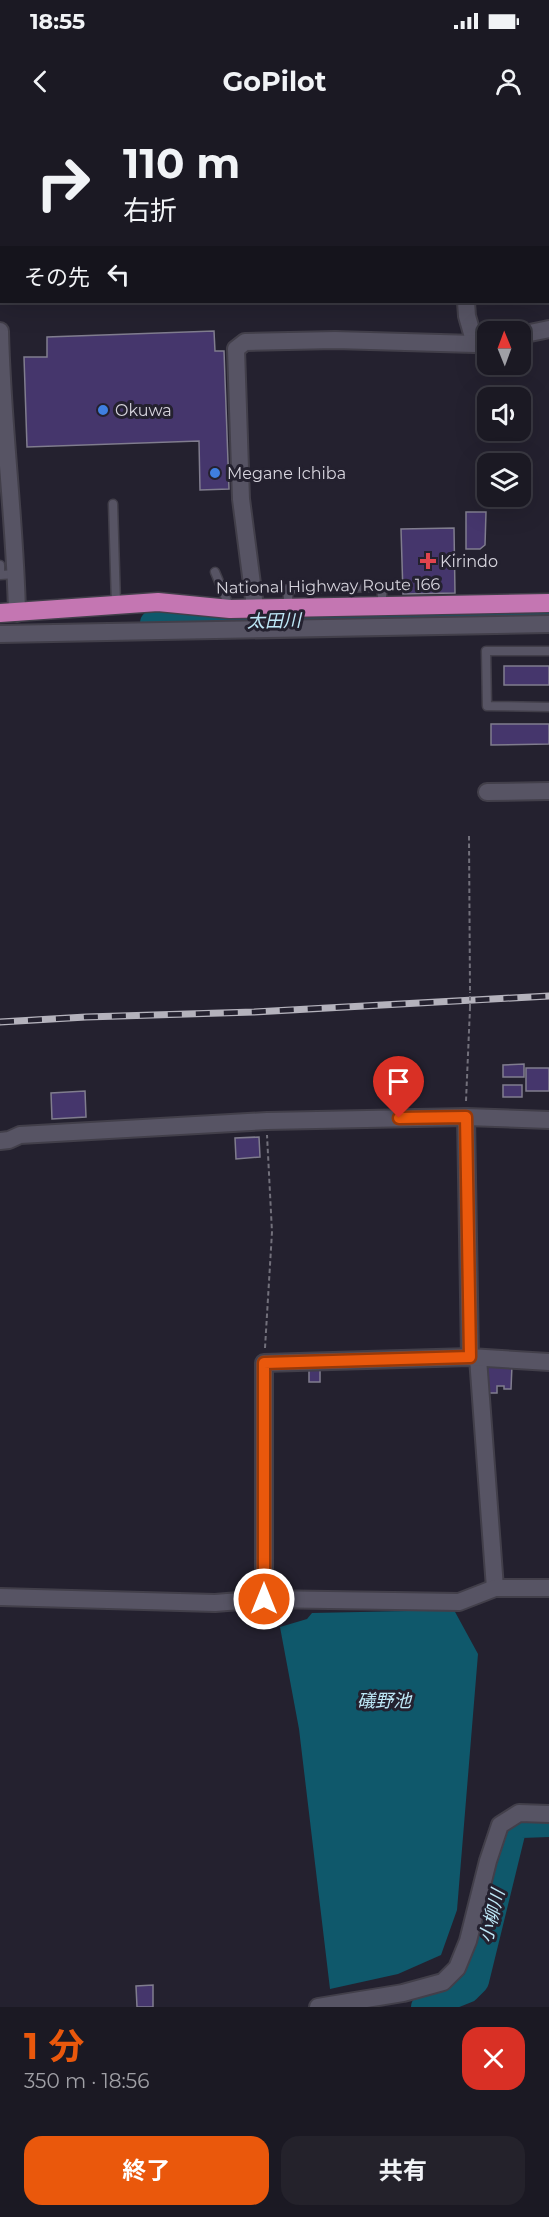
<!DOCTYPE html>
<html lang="ja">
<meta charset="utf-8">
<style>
:root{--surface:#1b1923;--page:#24222b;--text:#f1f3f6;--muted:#a0a0a6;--line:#393841;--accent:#ea580c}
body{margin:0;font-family:Montserrat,"Noto Sans JP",sans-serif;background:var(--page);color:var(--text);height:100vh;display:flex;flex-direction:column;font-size:22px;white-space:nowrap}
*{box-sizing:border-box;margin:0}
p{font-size:20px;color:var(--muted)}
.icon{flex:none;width:33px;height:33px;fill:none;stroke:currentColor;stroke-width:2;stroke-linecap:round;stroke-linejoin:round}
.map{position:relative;height:1887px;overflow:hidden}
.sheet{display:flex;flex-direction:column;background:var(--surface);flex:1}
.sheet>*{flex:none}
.top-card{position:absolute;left:0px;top:0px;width:549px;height:183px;box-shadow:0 6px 24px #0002,0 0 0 2px var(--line);background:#1b1923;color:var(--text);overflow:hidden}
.needle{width:39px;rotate:359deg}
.fabs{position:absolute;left:477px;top:201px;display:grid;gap:12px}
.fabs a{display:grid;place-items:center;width:54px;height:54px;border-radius:12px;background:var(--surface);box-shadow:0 6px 24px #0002,0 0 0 2px var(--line);font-size:30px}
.pin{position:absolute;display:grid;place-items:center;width:51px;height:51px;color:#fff;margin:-62px -26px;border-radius:50% 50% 50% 0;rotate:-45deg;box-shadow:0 0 6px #0007}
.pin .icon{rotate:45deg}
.me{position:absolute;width:66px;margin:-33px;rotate:0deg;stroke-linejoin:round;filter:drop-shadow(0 0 4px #0008)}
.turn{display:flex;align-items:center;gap:21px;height:126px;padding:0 24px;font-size:27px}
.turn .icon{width:78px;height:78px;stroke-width:2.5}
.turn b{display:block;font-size:42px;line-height:51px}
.then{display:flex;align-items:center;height:57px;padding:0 24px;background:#0003;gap:12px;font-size:22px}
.round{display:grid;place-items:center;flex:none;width:63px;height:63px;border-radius:18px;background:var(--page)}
.overview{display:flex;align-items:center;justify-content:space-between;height:102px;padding:0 24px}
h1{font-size:36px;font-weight:700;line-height:45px;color:var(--accent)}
.action{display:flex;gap:12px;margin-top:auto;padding:12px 24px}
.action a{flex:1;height:69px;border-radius:18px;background:var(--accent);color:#fff;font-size:24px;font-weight:700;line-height:69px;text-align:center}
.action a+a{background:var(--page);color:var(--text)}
.status{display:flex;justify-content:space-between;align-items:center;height:42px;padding:0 30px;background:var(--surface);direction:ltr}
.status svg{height:16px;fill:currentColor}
header{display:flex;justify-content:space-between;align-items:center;height:78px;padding:0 24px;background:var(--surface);font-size:27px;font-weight:700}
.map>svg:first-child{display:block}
.water{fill:#0f586b}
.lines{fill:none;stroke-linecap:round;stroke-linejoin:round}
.river{stroke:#0f586b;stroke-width:26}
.building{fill:#45366c;stroke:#807d8e;stroke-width:1.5}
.lane-casing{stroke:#423f4a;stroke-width:11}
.street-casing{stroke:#423f4a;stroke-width:20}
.highway-casing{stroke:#423f4a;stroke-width:21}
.path{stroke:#72707b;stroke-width:2;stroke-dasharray:4.5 3;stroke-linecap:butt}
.lane{stroke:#575464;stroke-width:8}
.street{stroke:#575464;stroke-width:16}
.highway{stroke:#c476b2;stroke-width:18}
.rail-casing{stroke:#b4b2bc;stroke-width:7}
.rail{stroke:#24212f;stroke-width:4.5;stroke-dasharray:14;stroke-linecap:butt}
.path-bridge{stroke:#72707b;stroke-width:2;stroke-dasharray:4.5 3;stroke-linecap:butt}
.route-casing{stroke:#983908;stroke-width:15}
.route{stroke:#ea580c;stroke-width:10}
.shop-dot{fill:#3f7fe0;stroke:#24212f;stroke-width:2}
.health-dot{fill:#e0444e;stroke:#24212f;stroke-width:2}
.labels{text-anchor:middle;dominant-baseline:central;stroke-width:6;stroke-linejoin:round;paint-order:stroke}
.poi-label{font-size:16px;fill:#d6d4dd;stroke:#24212f;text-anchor:start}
.street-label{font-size:16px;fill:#d6d4dd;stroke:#24212f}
.water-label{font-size:18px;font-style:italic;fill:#bee8f7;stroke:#24212f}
</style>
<div class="status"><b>18:55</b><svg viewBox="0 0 49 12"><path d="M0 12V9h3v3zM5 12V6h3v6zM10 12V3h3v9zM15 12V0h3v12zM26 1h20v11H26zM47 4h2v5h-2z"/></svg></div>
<header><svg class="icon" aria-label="back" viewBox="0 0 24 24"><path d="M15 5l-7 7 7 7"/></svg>GoPilot<svg class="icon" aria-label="person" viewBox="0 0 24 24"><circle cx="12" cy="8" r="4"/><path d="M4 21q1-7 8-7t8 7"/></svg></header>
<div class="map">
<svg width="549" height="1887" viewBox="0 0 549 1887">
<rect width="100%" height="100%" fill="#24212f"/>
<polygon class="water" points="454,1490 478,1534 457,1790 441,1835 398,1854 330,1869 299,1609 280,1507 307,1499 312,1493"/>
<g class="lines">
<g class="river">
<polyline points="153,503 549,495"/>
<polyline points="424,1887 467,1870 476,1861 513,1710 521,1705 549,1704"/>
</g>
</g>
<g class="building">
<polygon points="214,211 215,231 224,231 229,369 200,370 199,321 27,327 24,237 47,237 47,217"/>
<polygon points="466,392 486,392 485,425 480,429 466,429"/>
<polygon points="454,408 455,473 403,474 401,409"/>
<rect x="504" y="546" width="45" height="19"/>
<polygon points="491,604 549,604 549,624 491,625"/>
<polygon points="524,944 524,957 503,957 503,945"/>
<rect x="526" y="948" width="23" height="23"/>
<rect x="503" y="965" width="19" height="12"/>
<polygon points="85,971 86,997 52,999 51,973"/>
<polygon points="259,1017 260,1037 236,1039 235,1018"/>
<rect x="309" y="1245" width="11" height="17"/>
<polygon points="485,1245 512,1245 511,1269 504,1269 504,1266 497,1266 497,1273 487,1273"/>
<polygon points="153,1865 153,1887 137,1887 136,1866"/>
</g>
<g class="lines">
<g class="lane-casing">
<g id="lane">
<polyline points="113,384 116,484"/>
<polyline points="0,445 0,455 16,454"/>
<polyline points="215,452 230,488"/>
<polyline points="288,487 288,469 382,467 382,485"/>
<polyline points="549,531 486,531 487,586 549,587"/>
</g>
</g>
<g class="street-casing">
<g id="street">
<polyline points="290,0 290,2"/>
<polyline points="366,0 366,2"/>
<polyline points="454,0 454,2"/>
<polyline points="466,182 467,196 475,224"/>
<path d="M0,211C2,305 15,399 17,493"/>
<polyline points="520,215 549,209"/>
<polyline points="255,487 241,379 236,229 245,222 335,220 475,224 488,221"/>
<polyline points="0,514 549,504"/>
<polyline points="487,672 549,671"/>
<polyline points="466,997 470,1237"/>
<polyline points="0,1021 9,1020 20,1015 267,1001 466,997 549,1000"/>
<polyline points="478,1238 495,1468"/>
<polyline points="0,1477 215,1483 264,1479 459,1482 495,1468 549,1468"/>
<polyline points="264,1479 264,1243 470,1237 549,1242"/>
<polyline points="318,1887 403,1873 443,1862 457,1848 468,1821 488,1741 500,1705 519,1693 549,1694"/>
</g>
</g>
<g class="highway-casing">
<polyline id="highway" points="0,493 158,482 230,489 549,483"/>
</g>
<g class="path">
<polyline points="469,716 470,872"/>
<polyline points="466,981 470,888"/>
<polyline points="265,1228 272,1112 267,1015"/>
</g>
<use href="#lane" class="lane"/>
<use href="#street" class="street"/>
<use href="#highway" class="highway"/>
<g class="rail-casing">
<polyline id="rail" points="0,902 86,897 254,892 549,876"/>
</g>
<use href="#rail" class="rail"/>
<polyline class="path-bridge" points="470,888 470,872"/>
</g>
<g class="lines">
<g class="route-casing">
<polyline id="route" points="264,1479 264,1243 470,1237 466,997 399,998"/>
</g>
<use href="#route" class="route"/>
</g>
<g class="shop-dot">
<circle cx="103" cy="290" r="6"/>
<circle cx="215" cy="353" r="6"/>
</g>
<path class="health-dot" d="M425 432h6v6h6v6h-6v6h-6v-6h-6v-6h6z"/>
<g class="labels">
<g class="poi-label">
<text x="115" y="290">Okuwa</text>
<text x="227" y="353">Megane Ichiba</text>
<text x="440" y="441">Kirindo</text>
</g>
<g class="street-label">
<text transform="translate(328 466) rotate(-1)">National Highway Route 166</text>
</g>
<g class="water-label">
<text transform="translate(274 501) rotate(-1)">太田川</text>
<text x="384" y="1581">礒野池</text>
<text transform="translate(492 1796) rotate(-76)">小柳川</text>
</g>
</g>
</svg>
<div class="fabs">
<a><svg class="needle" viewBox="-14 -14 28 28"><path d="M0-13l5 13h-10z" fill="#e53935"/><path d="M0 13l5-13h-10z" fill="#a0a0a6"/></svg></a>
<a><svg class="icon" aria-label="sound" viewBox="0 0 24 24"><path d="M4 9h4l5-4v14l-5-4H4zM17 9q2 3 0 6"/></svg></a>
<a><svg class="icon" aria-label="layers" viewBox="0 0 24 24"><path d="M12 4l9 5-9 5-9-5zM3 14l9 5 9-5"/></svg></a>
</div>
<div class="pin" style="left:399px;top:998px;background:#d93025"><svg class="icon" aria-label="arrive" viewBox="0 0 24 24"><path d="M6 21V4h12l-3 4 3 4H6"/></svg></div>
<svg class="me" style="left:264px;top:1479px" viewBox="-20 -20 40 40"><circle r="17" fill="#ea580c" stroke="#fff" stroke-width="3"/><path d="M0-11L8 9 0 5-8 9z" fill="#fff"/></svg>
<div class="top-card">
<div class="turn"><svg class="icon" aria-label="right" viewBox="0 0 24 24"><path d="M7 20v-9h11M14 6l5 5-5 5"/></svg><div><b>110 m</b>右折</div></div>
<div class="then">その先<svg class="icon" aria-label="left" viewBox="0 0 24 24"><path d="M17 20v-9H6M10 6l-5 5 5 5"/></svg></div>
</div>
</div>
<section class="sheet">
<div class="overview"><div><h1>1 分</h1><p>350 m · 18:56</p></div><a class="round" style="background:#d93025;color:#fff"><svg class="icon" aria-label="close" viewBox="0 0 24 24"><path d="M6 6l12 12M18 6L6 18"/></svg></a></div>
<div class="action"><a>終了</a><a>共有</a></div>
</section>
